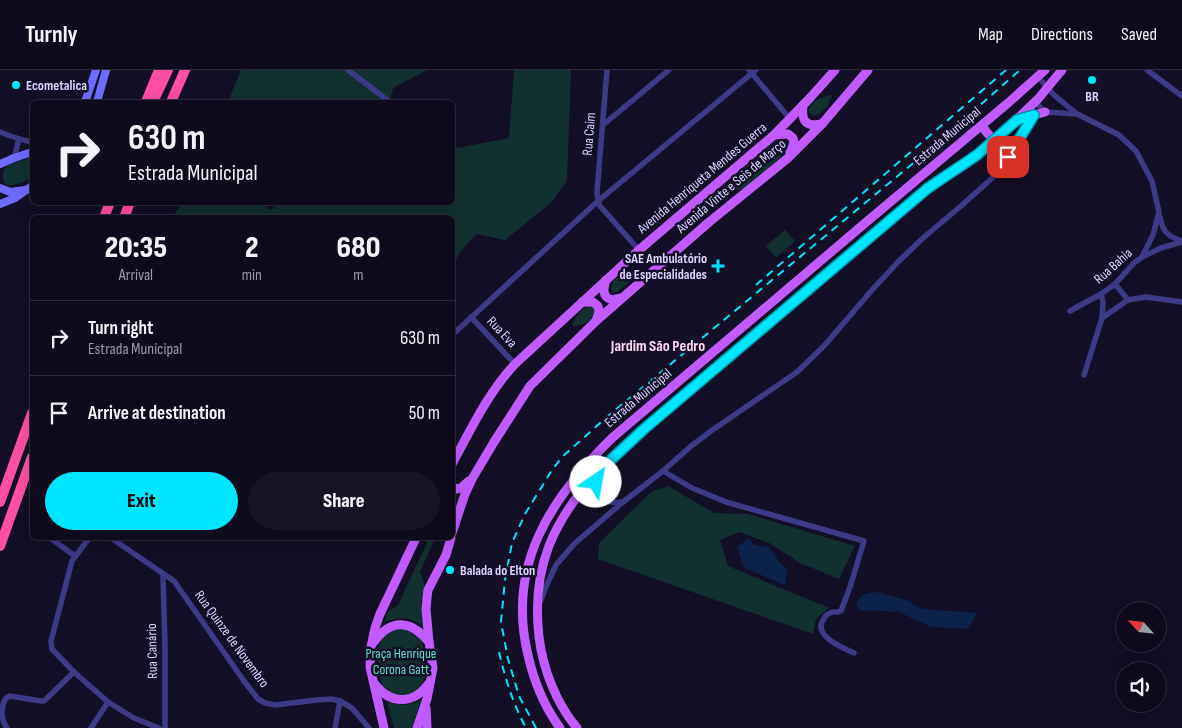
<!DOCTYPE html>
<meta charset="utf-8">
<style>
:root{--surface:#0e0b1c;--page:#171425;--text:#f1f3f6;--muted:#9b9ba3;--line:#2e2b3b;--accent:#00e5ff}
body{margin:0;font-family:"Sofia Sans Condensed",sans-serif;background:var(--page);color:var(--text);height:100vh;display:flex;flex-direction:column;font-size:19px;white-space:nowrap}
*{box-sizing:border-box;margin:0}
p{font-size:16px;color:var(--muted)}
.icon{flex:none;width:28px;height:28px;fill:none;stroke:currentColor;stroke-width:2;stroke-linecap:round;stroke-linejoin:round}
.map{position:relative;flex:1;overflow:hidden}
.drawer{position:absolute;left:30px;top:145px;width:425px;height:325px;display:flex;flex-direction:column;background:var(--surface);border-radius:8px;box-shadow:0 5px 20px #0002,0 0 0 1px var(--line)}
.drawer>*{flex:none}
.guide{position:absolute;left:30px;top:30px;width:425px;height:105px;border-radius:8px;box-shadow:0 5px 20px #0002,0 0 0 1px var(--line);background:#0e0b1c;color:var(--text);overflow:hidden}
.needle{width:32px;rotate:297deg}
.tools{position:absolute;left:1116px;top:532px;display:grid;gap:10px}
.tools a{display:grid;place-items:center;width:50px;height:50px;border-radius:50%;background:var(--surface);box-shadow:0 5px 20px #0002,0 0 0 1px var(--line);font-size:25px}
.pin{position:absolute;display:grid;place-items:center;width:42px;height:42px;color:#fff;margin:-21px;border-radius:10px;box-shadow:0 2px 8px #0006}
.me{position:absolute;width:55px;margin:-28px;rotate:33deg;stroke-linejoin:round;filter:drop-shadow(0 0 4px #0008)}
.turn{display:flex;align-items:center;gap:18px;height:105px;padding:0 15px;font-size:22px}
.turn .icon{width:65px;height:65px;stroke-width:2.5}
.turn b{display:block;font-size:35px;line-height:42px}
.eta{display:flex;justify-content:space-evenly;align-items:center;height:85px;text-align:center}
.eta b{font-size:30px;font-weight:800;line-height:35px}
.action{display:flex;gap:10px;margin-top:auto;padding:10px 15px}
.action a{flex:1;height:58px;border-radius:30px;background:var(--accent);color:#111;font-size:20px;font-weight:800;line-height:58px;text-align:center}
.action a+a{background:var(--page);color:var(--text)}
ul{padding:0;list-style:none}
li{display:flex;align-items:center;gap:15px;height:75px;padding:0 15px;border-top:1px solid var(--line)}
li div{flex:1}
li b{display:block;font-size:19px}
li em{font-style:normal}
header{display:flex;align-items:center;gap:30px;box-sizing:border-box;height:70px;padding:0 25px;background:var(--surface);border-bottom:1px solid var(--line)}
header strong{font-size:24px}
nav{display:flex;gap:28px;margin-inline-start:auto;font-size:18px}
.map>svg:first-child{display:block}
.green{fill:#12302f}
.water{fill:#0c2248}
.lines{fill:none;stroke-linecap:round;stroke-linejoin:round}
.street{stroke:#3d3a85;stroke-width:5.5}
.secondary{stroke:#6f6bff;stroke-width:8}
.primary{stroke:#c25bff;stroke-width:9}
.highway{stroke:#ff4fa3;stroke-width:10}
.rail{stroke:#00e5ff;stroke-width:2;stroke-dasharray:8 6;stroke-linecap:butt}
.route-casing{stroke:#0095a6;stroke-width:12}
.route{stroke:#00e5ff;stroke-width:9}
.poi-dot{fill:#00e5ff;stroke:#130f26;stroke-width:2}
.labels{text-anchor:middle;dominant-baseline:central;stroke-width:5;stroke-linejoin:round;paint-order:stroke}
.poi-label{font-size:14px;font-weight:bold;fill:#d9d4ff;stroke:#130f26;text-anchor:start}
.street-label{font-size:14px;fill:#d9d4ff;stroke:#130f26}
.park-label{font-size:14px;fill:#5fe0c0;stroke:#130f26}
.quarter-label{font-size:16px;font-weight:bold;fill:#ffd6f0;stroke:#130f26}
</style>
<header>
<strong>Turnly</strong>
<nav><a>Map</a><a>Directions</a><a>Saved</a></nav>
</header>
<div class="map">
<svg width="1182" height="658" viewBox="0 0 1182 658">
<rect width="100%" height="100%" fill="#130f26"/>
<g class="green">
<polygon points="241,0 427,0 393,18 390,32 228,32"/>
<polygon points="514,0 571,0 567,110 552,132 505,170 477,164 460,182 453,195 452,148 172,147 183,133 259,133 271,140 281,132 452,132 453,67 457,78 509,68"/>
<path d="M832,25C829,35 825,42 814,46L808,41C814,29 820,28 832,25Z"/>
<polygon points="777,70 787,72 786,83 744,119 725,122 732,108"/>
<path d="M32,86V108C26,110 20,114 13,115C2,118 0,104 6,97C13,92 25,90 32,86Z"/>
<polygon points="785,160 795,171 776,188 766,176"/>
<path d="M631,201L629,212L617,222H613L611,218C614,206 619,203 631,201Z"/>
<path d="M591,234L596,236C594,251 586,255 572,256C576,246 580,239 591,234Z"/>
<polygon points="668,416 714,443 748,444 855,476 839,509 800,493 769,473 739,462 720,470 728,496 829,538 816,549 813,564 598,489 599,473 651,422"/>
<path d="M429,468H435L420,502L423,510L425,519L421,532L424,557C409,547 401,546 384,552L388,542L398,535Z"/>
<path d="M399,559L407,560L422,570C424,588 432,614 412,624C409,626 401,627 397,626C393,626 387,622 383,620C380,606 372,577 385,566C389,562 394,561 399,559Z"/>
<path d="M421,630L412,658H394L387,632C401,636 407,636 421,630Z"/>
</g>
<g class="water">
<polygon points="749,468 754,475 769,477 781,494 788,499 785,515 744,498 737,477"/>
<path d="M877,522L909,531L918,538L938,540L978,543L967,559L931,557L899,542L859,540L856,533C861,524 868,523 877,522Z"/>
</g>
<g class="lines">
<g class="street">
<polyline points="348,0 390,32"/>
<polyline points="607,0 597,122 598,131 600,136 639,180"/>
<polyline points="749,0 790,49"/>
<polyline points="1147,0 1182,26"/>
<polyline points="1038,7 1054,25 1077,44 1119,65 1136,81 1152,111 1159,142 1153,165 1142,187 1134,193 1115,214 1101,224 1070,241"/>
<polyline points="1035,32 1045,42 1077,44"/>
<polyline points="603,55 669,0"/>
<polyline points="0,62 19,69 32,72"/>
<polyline points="14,88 19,69"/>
<path d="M1160,147C1163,162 1167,166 1182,171"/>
<polyline points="1142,187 1161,178 1182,172"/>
<polyline points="1115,214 1128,230"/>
<polyline points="1101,224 1103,232 1102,248"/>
<polyline points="471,247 515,294"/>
<polyline points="452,265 598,131 756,0"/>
<polyline points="1084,305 1102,248 1128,230 1146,227 1182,232"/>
<path d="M663,401L692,418L726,432L864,471L850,517L841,541C837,543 833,541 830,543C827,544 825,546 824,549C811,565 843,578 854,583"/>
<path d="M598,404C591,423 605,435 623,432"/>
<polyline points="89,468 72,491 51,571 52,579 74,602 108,632 134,648 159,658"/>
<polyline points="111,468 174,511 244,611 258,629 265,633 275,635 317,630 331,629 340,631 352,638 369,658"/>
<polyline points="53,470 75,486"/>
<polyline points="163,504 165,578 165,658"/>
<polyline points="541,530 545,519 556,495 574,474 623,432 663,401 690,377 711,361 797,302 824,276 872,220 898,192 923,168 961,136 1000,101 1034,45"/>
<path d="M7,658C0,650 0,629 10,626L41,631H44L74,602"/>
<polyline points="91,658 108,632"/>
<polyline points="335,658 340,631"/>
</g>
<g class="secondary">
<polyline points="85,32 96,0"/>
<polyline points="97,32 106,0"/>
<polyline points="0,94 14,88 32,82"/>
<polyline points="0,118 10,122 25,120"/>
<polyline points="0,134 15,128 32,116"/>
</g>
<g class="primary">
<path d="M803,35C801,52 806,57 822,54"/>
<polyline points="1020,49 1045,42"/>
<polyline points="984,59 994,71"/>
<polyline points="774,65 788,64 793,68 794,73 790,83"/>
<path d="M606,210C603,219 602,227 612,230L621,228"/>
<polyline points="582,232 593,232 598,236 599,242 596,251"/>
<path d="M452,394C471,359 488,323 515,294L639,180L774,65L809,29L835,0"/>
<polyline points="452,417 457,419 461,418 469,411"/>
<polyline points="452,463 465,424 472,409 494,372 530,316 596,251 708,153 788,88 822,54 868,0"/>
<path d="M374,572C391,548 411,550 429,572"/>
<path d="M374,613C390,635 414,635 429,613"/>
<polyline points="426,638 427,658"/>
<polyline points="384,658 370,597 371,577 375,558 380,544 416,468"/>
<polyline points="417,658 427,629 433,598 429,572 426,539 427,528 428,520 446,485 451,468"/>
<path d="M560,658C544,636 534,612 528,585C506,495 551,428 612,368L864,154L1008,33L1045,0"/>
<path d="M577,658C556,633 543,599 539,567C531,498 553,450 599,401C613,386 629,373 645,359L928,118L977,85L994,71L1038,29L1062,0"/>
</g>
<g class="highway">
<polyline points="146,32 159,0"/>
<polyline points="153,32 168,0"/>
<polyline points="171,32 185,0"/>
<polyline points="104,148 110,132"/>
<polyline points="124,148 130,132"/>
<polyline points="0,432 32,343"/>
<polyline points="0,476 32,387"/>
</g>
<g class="rail">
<polyline points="756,215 1006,0"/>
<path d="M499,582C505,608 513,634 526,658"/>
<polyline points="536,658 519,626 508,589 501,552 505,510 512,473 525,444 552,400 562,387 608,346 923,85 1020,0"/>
</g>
</g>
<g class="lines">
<g class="route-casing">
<polyline id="route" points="596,412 600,400 644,359 928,118 977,85 1017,50 1034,45 1008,87"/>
</g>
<use href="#route" class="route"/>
</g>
<g class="poi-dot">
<circle cx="1092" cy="10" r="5"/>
<circle cx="16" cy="15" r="5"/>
<path d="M715.5 188.5h5v5h5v5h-5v5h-5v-5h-5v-5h5z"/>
<circle cx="450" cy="500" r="5"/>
</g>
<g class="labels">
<g class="poi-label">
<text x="26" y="15">Ecometalica</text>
<text x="1092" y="26" text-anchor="middle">BR</text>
<text x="707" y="188" text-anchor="end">SAE Ambulatório<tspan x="707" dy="16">de Especialidades</tspan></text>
<text x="460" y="500">Balada do Elton</text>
</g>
<g class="street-label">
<text transform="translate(589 64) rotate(-85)">Rua Caim</text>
<text transform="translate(947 66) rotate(-40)">Estrada Municipal</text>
<text transform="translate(702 108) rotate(-40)">Avenida Henriqueta Mendes Guerra</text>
<text transform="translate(731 116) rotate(-40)">Avenida Vinte e Seis de Março</text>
<text transform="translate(1113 196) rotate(-42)">Rua Bahia</text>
<text transform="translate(502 262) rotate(47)">Rua Eva</text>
<text transform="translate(638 328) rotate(-40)">Estrada Municipal</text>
<text transform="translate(232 569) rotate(54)">Rua Quinze de Novembro</text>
<text transform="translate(152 581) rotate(-91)">Rua Canário</text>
</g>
<g class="park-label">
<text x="401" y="583">Praça Henrique<tspan x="401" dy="16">Corona Gatt</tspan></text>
</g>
<g class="quarter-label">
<text x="658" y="276">Jardim São Pedro</text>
</g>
</g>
</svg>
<div class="tools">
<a><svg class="needle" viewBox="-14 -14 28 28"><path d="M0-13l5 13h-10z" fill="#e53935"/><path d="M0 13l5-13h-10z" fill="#9b9ba3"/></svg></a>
<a><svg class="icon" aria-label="sound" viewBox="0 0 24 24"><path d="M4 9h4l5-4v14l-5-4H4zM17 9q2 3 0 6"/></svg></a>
</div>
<div class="pin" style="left:1008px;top:87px;background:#d93025"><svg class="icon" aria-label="arrive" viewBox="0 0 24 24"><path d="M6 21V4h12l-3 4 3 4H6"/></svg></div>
<svg class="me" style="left:596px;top:412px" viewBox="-20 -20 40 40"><circle r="19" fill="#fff"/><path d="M0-13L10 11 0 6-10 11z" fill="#00e5ff"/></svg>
<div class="guide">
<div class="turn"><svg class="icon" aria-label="right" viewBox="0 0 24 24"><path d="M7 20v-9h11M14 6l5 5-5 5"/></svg><div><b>630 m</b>Estrada Municipal</div></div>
</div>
<section class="drawer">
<div class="eta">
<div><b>20:35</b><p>Arrival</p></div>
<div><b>2</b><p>min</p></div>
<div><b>680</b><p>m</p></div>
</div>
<ul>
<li><svg class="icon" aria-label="right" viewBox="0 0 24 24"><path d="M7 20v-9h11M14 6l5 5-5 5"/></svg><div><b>Turn right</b><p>Estrada Municipal</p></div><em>630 m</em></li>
<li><svg class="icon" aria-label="arrive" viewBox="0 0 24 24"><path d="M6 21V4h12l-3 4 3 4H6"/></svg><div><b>Arrive at destination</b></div><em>50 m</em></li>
</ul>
<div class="action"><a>Exit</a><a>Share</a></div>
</section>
</div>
